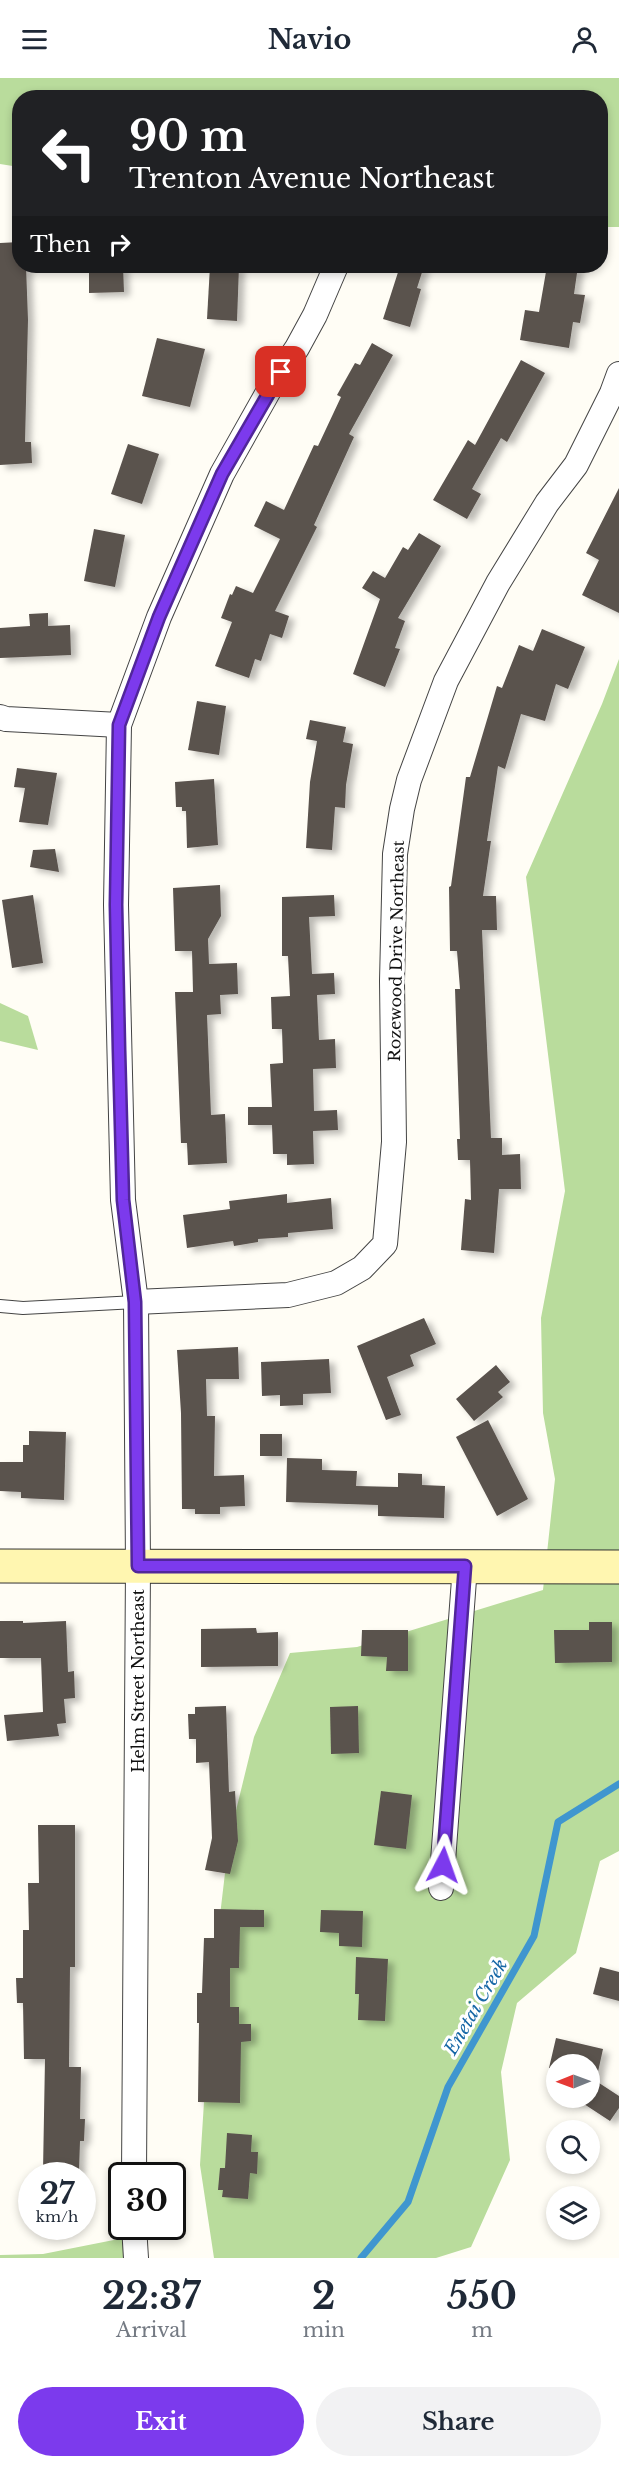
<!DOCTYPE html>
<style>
:root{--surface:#fff;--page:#f2f2f3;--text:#1f2937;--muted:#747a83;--accent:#7c3aed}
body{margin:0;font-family:"Libre Baskerville",serif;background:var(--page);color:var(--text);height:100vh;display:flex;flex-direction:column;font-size:22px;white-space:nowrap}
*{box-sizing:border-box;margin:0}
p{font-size:20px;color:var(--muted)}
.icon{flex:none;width:33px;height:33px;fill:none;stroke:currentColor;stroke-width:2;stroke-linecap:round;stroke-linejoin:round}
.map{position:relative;height:2180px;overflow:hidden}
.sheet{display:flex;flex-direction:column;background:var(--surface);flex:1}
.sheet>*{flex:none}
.banner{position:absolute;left:12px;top:12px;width:596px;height:183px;border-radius:24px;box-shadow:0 3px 9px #0003;background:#202124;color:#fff;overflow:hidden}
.needle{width:39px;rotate:269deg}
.buttons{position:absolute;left:546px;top:1976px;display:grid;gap:12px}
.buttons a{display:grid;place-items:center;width:54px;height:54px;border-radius:50%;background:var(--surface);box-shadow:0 3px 9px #0003;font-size:30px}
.speed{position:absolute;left:18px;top:2084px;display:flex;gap:12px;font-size:30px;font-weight:700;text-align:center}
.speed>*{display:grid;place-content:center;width:78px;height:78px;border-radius:50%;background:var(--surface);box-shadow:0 3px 9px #0003;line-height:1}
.speed small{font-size:15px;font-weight:400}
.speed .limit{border:3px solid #111;border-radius:9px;background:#fff;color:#111}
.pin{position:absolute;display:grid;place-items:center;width:51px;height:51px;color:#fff;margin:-26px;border-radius:12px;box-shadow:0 3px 9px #0006}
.me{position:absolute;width:66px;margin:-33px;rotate:4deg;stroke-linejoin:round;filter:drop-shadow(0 0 4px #0008)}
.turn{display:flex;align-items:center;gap:21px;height:126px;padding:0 18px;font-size:27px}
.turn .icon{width:78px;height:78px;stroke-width:2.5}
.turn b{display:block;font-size:42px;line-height:51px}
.then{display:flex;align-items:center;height:57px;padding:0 18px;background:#0003;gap:12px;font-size:22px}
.eta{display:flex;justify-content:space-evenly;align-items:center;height:102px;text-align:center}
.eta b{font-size:36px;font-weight:800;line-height:42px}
.primary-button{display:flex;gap:12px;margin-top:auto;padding:12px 18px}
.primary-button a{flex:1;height:69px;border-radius:36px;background:var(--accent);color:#fff;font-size:24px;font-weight:800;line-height:69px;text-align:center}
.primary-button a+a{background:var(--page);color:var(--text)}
header{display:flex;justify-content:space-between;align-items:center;height:78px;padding:0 18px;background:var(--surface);font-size:27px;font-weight:800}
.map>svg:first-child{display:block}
.forest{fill:#b9dc9c}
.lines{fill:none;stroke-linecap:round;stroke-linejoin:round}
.stream{stroke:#3f96cf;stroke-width:7}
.building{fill:#5a524d;filter:url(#shadow)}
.service-casing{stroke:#444;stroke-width:14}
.minor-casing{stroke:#444;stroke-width:26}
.secondary-casing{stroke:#333;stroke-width:35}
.service{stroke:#fff;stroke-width:12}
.minor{stroke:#fff;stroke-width:24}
.secondary{stroke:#fff6b0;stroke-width:33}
.route-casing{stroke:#51269a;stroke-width:15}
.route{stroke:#7c3aed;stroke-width:10}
.labels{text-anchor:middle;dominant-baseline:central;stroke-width:6;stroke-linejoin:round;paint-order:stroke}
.street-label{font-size:16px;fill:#111;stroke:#fff}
.water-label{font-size:18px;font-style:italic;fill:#1768a6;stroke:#fff}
</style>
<header><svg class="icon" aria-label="menu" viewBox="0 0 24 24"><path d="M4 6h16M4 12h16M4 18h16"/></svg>Navio<svg class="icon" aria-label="person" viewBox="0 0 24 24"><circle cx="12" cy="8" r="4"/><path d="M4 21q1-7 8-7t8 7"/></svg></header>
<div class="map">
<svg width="619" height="2180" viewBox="0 0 619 2180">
<defs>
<filter id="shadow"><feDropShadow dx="6" dy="4" stdDeviation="3" flood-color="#0004"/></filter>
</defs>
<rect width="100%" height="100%" fill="#fffdf5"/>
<g class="forest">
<polygon points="0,0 619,0 619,149 600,149 600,20 20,20 19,89 0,86"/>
<polygon points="619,581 619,1773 600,1783 576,1875 517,1925 501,1994 510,2082 471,2169 436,2180 214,2180 200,2087 211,1914 229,1761 254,1659 290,1575 357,1569 543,1512 555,1401 543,1335 541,1240 565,1113 526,799 602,626"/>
<polygon points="0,925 28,938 38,972 0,963"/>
<polygon points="134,2158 136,2180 0,2180 0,2177 43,2176"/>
</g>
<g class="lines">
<polyline class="stream" points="361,2180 408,2124 448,2009 534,1858 558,1744 619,1706"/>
</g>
<g class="building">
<polygon points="20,164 20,188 26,188 28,242 25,364 31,364 32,385 0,387 0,165"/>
<polygon points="89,188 123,188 124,214 89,215"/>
<polygon points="210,188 239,188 237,243 207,241"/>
<polygon points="400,188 424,188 417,210 421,211 410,249 383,241"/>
<polygon points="547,188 578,188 574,216 585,217 580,245 573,244 569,270 520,262 525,232 539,234"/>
<polygon points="157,260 205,271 190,329 142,318"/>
<polygon points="372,265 393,277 349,356 354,359 314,447 317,449 275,533 289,538 282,560 270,556 261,583 255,581 249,600 215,588 232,544 221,540 230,516 232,517 236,508 253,515 280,461 254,448 266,423 284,432 314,367 318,368 341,319 337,317 355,285 360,287"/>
<polygon points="521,282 545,295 507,364 501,360 472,411 481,416 467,441 433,422 468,362 475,367"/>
<polygon points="128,366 159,376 142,426 111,416"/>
<polygon points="619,410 619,535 582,517 599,482 586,475"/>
<polygon points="94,451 125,457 115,509 84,503"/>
<polygon points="419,455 441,468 398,540 405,543 395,570 400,571 385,609 353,596 380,521 362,510 373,493 385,500 403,469 408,472"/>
<polygon points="48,535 48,548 70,547 71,577 0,580 0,550 30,548 29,536"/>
<polygon points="542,551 585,569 568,611 556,606 545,643 521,636 505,691 498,688 487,763 491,763 483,818 496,818 497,852 482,852 491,1060 502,1060 502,1077 520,1076 521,1111 499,1111 494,1175 461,1172 465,1121 471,1122 470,1082 458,1082 457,1061 460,1061 455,911 460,911 457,873 450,873 449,809 451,808 466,699 470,699 497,608 502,610 519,567 533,573"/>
<polygon points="197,623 226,628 219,677 188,672"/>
<polygon points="310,642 346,649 343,664 353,666 346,707 345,730 335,729 332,772 306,770 310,704 317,663 306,661"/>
<polygon points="17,690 57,695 48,747 19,744 25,710 14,709"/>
<polygon points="214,701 218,767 187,770 186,733 182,733 182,729 176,729 175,704"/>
<polygon points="55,771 59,794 30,789 33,772"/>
<polygon points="220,807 221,838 208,861 209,886 237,885 238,916 220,917 221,936 207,937 211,1037 225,1036 227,1085 188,1087 187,1065 181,1065 175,914 193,914 192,873 175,873 173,810"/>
<polygon points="33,817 43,885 12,890 2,822"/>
<polygon points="334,817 335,838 309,839 312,896 334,895 335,916 317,917 319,962 335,961 336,990 313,991 314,1033 337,1032 338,1052 313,1053 314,1086 287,1087 287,1076 273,1076 272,1047 248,1047 248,1029 272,1029 270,986 283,985 282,951 272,951 271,919 290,918 288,878 282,878 282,819"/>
<polygon points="287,1116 287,1125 331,1120 333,1151 288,1155 288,1159 258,1161 258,1164 234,1168 233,1163 187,1170 183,1137 230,1131 229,1123"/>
<polygon points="424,1240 436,1266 410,1277 414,1288 387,1299 401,1337 386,1342 357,1268"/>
<polygon points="238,1269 239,1301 206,1301 207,1338 215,1338 214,1398 244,1397 245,1428 220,1429 220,1436 195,1436 195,1431 182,1431 181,1335 177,1272"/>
<polygon points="329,1281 331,1315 303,1316 303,1327 280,1328 280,1317 262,1318 261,1284"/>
<polygon points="496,1287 510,1304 498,1314 503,1319 474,1343 456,1321"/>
<polygon points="488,1342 528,1421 497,1438 456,1359"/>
<polygon points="29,1353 66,1354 64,1422 21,1420 21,1414 0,1413 0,1384 23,1384 23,1367 29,1367"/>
<rect x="260" y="1356" width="22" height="22"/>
<polygon points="287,1380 322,1381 322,1392 357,1393 356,1408 398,1409 398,1395 422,1396 422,1407 445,1408 444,1440 378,1438 378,1427 286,1424"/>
<polygon points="0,1543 23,1543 23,1545 66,1543 68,1594 74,1593 75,1620 64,1621 66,1645 57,1646 59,1658 7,1663 4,1637 43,1634 41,1580 0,1580"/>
<polygon points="589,1544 612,1544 612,1584 555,1585 554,1552 589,1552"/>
<polygon points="256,1550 257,1555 278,1554 278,1588 201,1589 201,1551"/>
<polygon points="362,1552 408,1552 408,1593 386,1593 387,1579 361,1578"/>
<polygon points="226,1628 229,1714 235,1713 238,1763 230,1796 205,1792 212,1760 209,1684 196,1685 196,1661 189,1661 188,1636 195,1636 195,1629"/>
<polygon points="358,1628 359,1675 331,1676 330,1629"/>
<polygon points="381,1713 412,1717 406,1771 374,1767"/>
<polygon points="38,1747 75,1747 75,1889 70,1889 69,1989 81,1989 80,2041 85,2041 84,2063 80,2063 79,2093 43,2093 45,1981 24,1981 23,1925 17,1925 16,1900 23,1900 23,1852 29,1852 28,1805 39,1805"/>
<polygon points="214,1831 264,1832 264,1849 240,1849 239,1890 230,1890 230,1929 239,1929 239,1946 251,1946 251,1963 241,1964 240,2025 198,2024 199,1945 197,1945 197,1915 202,1915 204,1860 214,1860"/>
<polygon points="321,1832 363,1833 362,1869 339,1868 339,1855 320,1854"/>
<polygon points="356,1879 388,1881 385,1943 358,1942 359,1916 355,1916"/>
<polygon points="600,1889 619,1894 619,1923 593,1916"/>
<polygon points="556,1960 603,1971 596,2003 619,2018 619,2030 610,2043 584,2026 557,2020 590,2019 590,1986 556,1986 556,1991 549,1990"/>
<polygon points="227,2055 252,2057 251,2074 258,2074 257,2096 250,2095 248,2121 222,2119 223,2112 218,2112 220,2090 225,2090"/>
</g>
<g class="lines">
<g class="service-casing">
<polyline id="service" points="0,1228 23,1230 136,1224"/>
</g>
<g class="minor-casing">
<g id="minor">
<polyline points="0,639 6,641 119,647"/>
<polyline points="136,1224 288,1217 336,1205 362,1190 385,1166 394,1064 392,903 395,776 402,731 409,702 446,603 498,505 547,425 576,387 612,315 619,296"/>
<polyline points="441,1810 465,1488"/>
<polyline points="134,2097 138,1488 136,1224 123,1122 116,827 119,647 159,539 222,396 272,307 297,270 315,237 336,188"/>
<polyline points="134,2148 136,2180"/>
</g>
</g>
<g class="secondary-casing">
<polyline id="secondary" points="0,1488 619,1489"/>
</g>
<use href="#service" class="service"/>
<use href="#minor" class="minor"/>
<use href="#secondary" class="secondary"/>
</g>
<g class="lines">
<g class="route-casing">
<polyline id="route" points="281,294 222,396 159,539 119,647 116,827 119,972 123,1122 135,1224 138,1488 465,1488 443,1787"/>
</g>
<use href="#route" class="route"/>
</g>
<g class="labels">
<g class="street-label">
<text transform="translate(396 873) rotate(-89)">Rozewood Drive Northeast</text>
<text transform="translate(138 1603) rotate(-90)">Helm Street Northeast</text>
</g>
<g class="water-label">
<text transform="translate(476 1929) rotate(-60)">Enetai Creek</text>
</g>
</g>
</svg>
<div class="buttons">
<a><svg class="needle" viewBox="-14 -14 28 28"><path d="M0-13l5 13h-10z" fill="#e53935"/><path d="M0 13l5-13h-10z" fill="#747a83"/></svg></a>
<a><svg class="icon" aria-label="search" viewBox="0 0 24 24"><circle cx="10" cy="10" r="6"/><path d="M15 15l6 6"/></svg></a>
<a><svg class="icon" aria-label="layers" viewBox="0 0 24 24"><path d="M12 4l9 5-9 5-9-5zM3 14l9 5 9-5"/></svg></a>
</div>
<div class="speed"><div>27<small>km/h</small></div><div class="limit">30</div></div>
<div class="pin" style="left:281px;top:294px;background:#d93025"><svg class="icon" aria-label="arrive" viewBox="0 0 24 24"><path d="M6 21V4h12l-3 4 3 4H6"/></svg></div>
<svg class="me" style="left:443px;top:1787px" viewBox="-20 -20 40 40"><path d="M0-17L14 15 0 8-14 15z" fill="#7c3aed" stroke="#fff" stroke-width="4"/></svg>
<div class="banner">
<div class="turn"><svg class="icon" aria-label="left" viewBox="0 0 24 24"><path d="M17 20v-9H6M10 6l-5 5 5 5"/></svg><div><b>90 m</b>Trenton Avenue Northeast</div></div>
<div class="then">Then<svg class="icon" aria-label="right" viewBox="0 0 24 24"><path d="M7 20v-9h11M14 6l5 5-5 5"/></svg></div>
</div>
</div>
<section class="sheet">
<div class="eta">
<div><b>22:37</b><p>Arrival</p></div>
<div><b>2</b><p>min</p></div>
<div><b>550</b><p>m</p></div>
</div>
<div class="primary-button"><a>Exit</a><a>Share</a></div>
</section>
